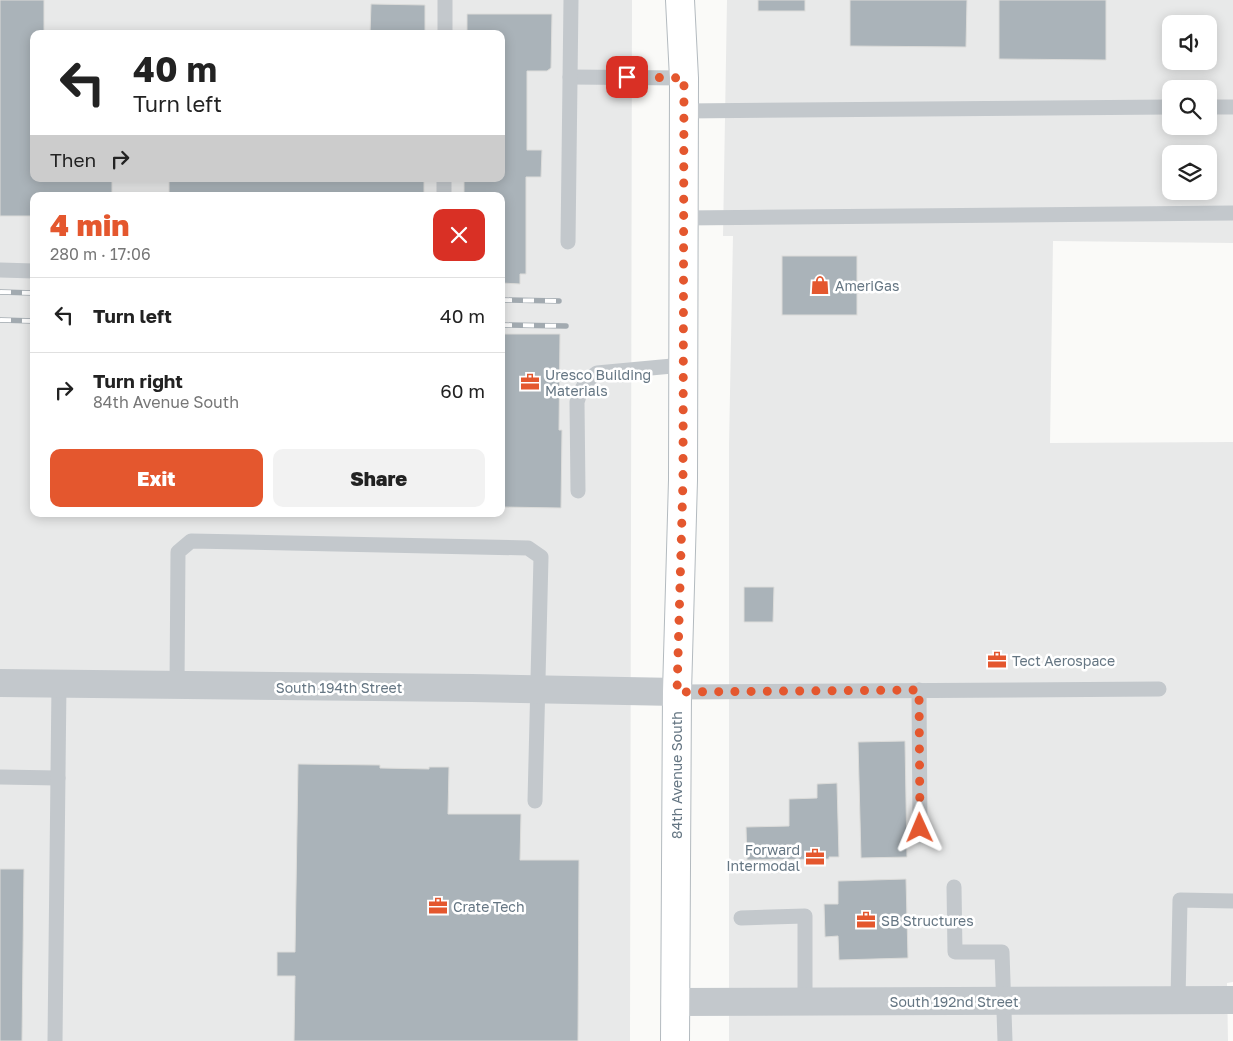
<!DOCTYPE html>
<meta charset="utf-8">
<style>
:root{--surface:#fff;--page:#f2f2f2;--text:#222;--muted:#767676;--line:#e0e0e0;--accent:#e4572e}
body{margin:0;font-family:"Golos Text",sans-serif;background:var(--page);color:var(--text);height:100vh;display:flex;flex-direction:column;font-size:19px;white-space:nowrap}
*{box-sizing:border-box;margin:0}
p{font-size:16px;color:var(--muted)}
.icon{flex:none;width:28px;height:28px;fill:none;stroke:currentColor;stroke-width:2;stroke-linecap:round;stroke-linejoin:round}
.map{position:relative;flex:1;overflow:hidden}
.drawer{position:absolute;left:30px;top:192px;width:475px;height:325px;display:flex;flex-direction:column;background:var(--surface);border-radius:10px;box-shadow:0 2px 12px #0003}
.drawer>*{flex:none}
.banner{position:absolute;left:30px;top:30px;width:475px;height:152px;border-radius:10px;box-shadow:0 2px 12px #0003;background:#fff;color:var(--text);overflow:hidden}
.tools{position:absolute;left:1162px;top:15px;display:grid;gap:10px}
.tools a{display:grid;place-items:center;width:55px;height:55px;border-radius:10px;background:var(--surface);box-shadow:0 2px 12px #0003;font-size:25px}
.pin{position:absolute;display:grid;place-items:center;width:42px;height:42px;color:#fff;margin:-21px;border-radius:10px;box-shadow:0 2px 8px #0006}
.me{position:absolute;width:55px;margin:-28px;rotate:359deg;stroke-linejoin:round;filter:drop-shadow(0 0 4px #0008)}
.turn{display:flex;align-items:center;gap:18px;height:105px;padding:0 20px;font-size:22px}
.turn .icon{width:65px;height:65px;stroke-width:2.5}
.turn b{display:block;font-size:35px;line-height:42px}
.then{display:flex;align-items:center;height:48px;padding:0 20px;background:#0003;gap:10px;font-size:19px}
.round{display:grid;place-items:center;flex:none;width:52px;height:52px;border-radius:10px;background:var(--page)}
.overview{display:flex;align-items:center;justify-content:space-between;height:85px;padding:0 20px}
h1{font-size:30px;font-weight:800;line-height:38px;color:var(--accent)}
.button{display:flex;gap:10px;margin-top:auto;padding:10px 20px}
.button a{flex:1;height:58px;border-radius:10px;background:var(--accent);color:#fff;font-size:20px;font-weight:800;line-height:58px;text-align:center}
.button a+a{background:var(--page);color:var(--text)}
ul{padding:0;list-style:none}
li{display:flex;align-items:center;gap:15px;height:75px;padding:0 20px;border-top:1px solid var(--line)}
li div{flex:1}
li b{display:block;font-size:19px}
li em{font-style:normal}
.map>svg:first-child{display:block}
.built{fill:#e8e9e9;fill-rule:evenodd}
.building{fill:#aab3b9;stroke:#dcdcda}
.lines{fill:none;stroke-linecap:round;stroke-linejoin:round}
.secondary-casing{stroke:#b3babf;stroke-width:30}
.service{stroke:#c3c8cc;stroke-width:15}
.minor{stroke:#c3c8cc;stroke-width:28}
.secondary{stroke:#fff;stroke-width:28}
.rail-casing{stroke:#a2aab0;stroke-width:5.5}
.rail{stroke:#fff;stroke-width:4;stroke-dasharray:11;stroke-linecap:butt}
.route{stroke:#e4572e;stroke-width:9;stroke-dasharray:0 16.2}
.labels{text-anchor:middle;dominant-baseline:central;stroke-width:5;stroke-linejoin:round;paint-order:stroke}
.poi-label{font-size:14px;fill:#657683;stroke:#fff;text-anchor:start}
.street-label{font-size:14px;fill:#657683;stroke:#fff}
</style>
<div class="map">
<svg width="1233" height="1041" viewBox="0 0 1233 1041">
<rect width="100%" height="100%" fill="#fafaf8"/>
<g class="built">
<path d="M0,0H632L630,1041H0ZM34,34H501V179H34ZM34,196H501V514H34Z"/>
<path d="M727,0H1233V243L1053,241L1050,443L1233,442V982L1227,983L1228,1041H729V445L733,236H723ZM1171,24H1209V61H1171ZM1171,89H1209V126H1171ZM1171,154H1209V191H1171Z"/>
</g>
<g class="building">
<polygon points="0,0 44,0 44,32 113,33 34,34 34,179 112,179 112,196 34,196 34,216 0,216"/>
<rect x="758" y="0" width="47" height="11"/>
<polygon points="850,0 967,0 966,47 850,46"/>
<polygon points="999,0 1106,0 1106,60 999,59"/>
<polygon points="371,4 425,5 425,34 370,34"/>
<polygon points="467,14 552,14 551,68 547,71 527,71 527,150 542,150 541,177 526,177 526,274 520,274 520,284 501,283 501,196 464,196 464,179 501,179 501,34 467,34"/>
<rect x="169" y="179" width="255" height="17"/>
<rect x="782" y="256" width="75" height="59"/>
<polygon points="501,334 560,334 559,430 562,430 561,508 501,507"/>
<polygon points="744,587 774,587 773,622 744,622"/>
<polygon points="905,741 907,857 861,858 858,742"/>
<polygon points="298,764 380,765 380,768 429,769 429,767 449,767 448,814 521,814 520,860 579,860 578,1041 294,1041 295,976 277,976 277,952 295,952"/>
<polygon points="837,783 839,857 829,857 829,859 747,860 746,827 789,826 789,799 817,798 817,784"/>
<polygon points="0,869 24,869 22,1041 0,1041"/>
<polygon points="906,879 908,958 839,960 838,936 825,937 824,904 838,904 838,881"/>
</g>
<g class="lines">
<g class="secondary-casing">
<polyline id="secondary" points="675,1041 677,692 683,480 684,78 680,0"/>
</g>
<g class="service">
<polyline points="445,34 445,0"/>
<polyline points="570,77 684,78"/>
<polyline points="1209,107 1233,107"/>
<polyline points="684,111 1171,107"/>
<polyline points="444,196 444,179"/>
<polyline points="683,218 1233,213"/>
<polyline points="568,242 571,0"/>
<polyline points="0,270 34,271"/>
<path d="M578,491L577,402C581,389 585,381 597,373L683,365"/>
<polyline points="177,685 178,552 191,541 528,548 541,557 535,801"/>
<polyline points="919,690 920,827"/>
<polyline points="677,692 1159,689"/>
<polyline points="0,777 58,778"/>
<polyline points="954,887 955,952 1002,952 1005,1041"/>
<polyline points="741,918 805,916 805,1001"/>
<polyline points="1178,1000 1180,900 1233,901"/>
<polyline points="55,1041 59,684"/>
</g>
<g class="minor">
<polyline points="0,683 472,688 677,692"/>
<polyline points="675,1002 1233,1000"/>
</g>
<use href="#secondary" class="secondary"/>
<g class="rail-casing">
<g id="rail">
<polyline points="0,292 34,293"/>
<polyline points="501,300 559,301"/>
<polyline points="0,320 34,321"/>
<polyline points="501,325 566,326"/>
</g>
</g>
<use href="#rail" class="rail"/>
</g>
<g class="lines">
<polyline class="route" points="627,77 684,78 683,480 677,692 919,690 920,828"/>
</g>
<defs>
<g id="shop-bare" transform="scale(1.5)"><path d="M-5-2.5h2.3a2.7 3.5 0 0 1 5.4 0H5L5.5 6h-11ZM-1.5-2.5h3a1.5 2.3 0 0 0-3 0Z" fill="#e4572e" stroke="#fff" stroke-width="2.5" paint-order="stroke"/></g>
<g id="office-bare" transform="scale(1.5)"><path d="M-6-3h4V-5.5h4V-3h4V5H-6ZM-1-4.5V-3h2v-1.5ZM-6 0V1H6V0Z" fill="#e4572e" stroke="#fff" stroke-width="2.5" paint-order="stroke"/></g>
</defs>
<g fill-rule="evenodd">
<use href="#shop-bare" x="820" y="285"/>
<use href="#office-bare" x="530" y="382"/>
<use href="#office-bare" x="997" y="660"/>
<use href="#office-bare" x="815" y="857"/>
<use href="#office-bare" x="438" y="906"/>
<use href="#office-bare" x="866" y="920"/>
</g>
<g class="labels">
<g class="poi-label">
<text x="835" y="285">AmeriGas</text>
<text x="545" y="374">Uresco Building<tspan x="545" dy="16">Materials</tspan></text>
<text x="1012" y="660">Tect Aerospace</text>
<text x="800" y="849" text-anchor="end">Forward<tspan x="800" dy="16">Intermodal</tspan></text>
<text x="453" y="906">Crate Tech</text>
<text x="881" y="920">SB Structures</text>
</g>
<g class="street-label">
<text x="339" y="687">South 194th Street</text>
<text transform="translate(676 775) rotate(-90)">84th Avenue South</text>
<text x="954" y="1001">South 192nd Street</text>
</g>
</g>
</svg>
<div class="tools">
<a><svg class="icon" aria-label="sound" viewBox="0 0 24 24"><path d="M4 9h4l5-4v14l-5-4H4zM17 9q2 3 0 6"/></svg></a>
<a><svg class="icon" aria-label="search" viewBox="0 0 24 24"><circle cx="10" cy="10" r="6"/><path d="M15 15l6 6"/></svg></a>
<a><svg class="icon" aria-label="layers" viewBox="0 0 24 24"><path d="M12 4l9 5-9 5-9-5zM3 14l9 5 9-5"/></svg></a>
</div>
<div class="pin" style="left:627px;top:77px;background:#d93025"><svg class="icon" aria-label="arrive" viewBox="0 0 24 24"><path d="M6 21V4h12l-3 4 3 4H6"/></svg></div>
<svg class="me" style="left:920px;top:828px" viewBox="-20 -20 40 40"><path d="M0-17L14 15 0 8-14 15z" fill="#e4572e" stroke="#fff" stroke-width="4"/></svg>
<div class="banner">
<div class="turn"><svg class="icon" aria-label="left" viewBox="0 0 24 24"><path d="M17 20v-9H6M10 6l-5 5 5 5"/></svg><div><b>40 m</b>Turn left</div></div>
<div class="then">Then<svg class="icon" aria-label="right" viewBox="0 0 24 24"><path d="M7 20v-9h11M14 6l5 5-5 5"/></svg></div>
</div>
<section class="drawer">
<div class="overview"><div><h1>4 min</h1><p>280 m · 17:06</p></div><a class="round" style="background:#d93025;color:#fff"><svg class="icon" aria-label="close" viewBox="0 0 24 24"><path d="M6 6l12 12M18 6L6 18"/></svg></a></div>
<ul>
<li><svg class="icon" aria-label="left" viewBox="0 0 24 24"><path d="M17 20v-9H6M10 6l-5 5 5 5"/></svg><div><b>Turn left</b></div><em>40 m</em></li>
<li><svg class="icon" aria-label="right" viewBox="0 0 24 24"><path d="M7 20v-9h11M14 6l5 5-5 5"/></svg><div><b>Turn right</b><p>84th Avenue South</p></div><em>60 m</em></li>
</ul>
<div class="button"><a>Exit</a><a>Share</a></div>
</section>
</div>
